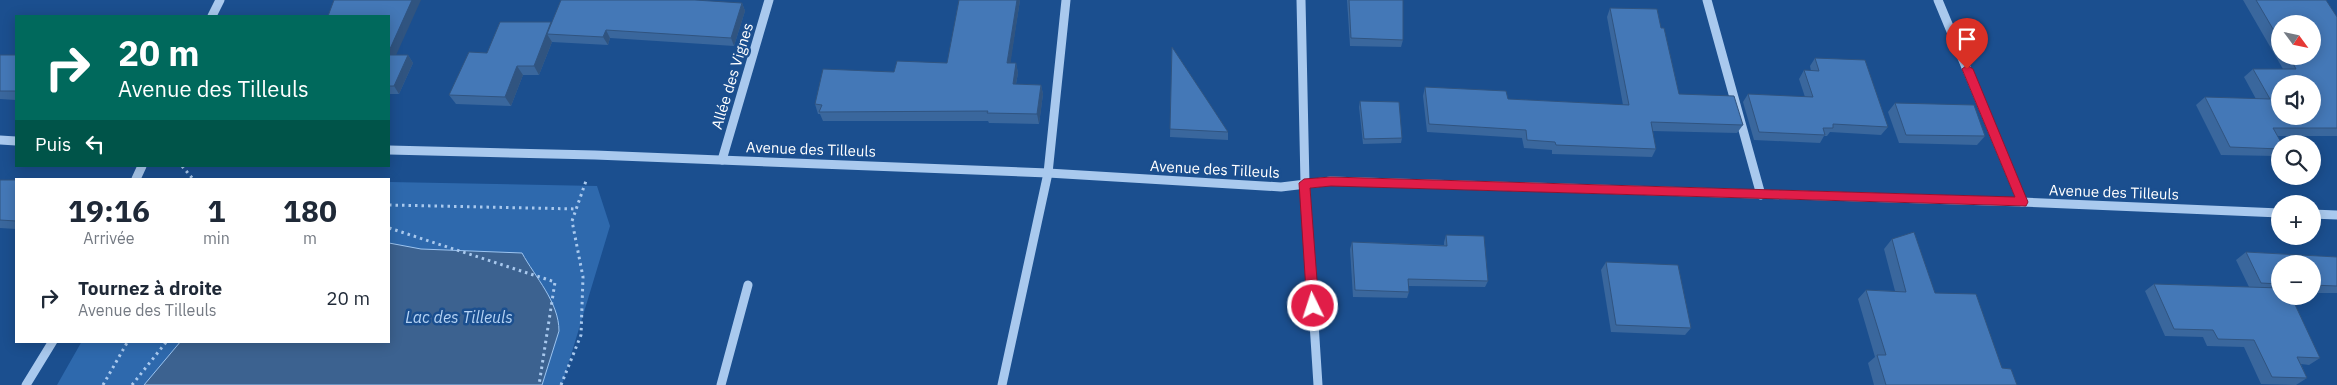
<!DOCTYPE html>
<html lang="fr">
<meta charset="utf-8">
<style>
:root{--surface:#fff;--page:#f2f2f3;--text:#1f2937;--muted:#747a83}
body{margin:0;font-family:"IBM Plex Sans",sans-serif;background:var(--page);color:var(--text);height:100vh;display:flex;flex-direction:column;font-size:19px;white-space:nowrap}
*{box-sizing:border-box;margin:0}
p{font-size:16px;color:var(--muted)}
.icon{flex:none;width:28px;height:28px;fill:none;stroke:currentColor;stroke-width:2;stroke-linecap:round;stroke-linejoin:round}
.map{position:relative;flex:1;overflow:hidden}
.panel{position:absolute;left:15px;top:178px;width:375px;height:165px;display:flex;flex-direction:column;background:var(--surface);border-radius:0px;box-shadow:0 2px 12px #0003}
.panel>*{flex:none}
.banner{position:absolute;left:15px;top:15px;width:375px;height:152px;border-radius:0px;box-shadow:0 2px 12px #0003;background:#00695c;color:#fff;overflow:hidden}
.needle{width:32px;rotate:123deg}
.tools{position:absolute;left:2271px;top:15px;display:grid;gap:10px}
.tools a{display:grid;place-items:center;width:50px;height:50px;border-radius:50%;background:var(--surface);box-shadow:0 2px 12px #0003;font-size:25px}
.pin{position:absolute;display:grid;place-items:center;width:42px;height:42px;color:#fff;margin:-51px -21px;border-radius:50% 50% 50% 0;rotate:-45deg;box-shadow:0 0 5px #0007}
.pin .icon{rotate:45deg}
.me{position:absolute;width:55px;margin:-28px;rotate:356deg;stroke-linejoin:round;filter:drop-shadow(0 0 4px #0008)}
.turn{display:flex;align-items:center;gap:18px;height:105px;padding:0 20px;font-size:22px}
.turn .icon{width:65px;height:65px;stroke-width:2.5}
.turn b{display:block;font-size:35px;line-height:42px}
.then{display:flex;align-items:center;height:48px;padding:0 20px;background:#0003;gap:10px;font-size:19px}
.eta{display:flex;justify-content:space-evenly;align-items:center;height:85px;text-align:center}
.eta b{font-size:30px;font-weight:800;line-height:35px}
ul{padding:0;list-style:none}
li{display:flex;align-items:center;gap:15px;height:70px;padding:0 20px}
li div{flex:1}
li b{display:block;font-size:19px}
li em{font-style:normal}
.map>svg:first-child{display:block}
.green{fill:#2e69ad}
.water{fill:#3c6290;stroke:#9cc4f0}
.lines{fill:none;stroke-linecap:round;stroke-linejoin:round}
.path{stroke:#a9c9ee;stroke-width:3;stroke-dasharray:2.5 4;stroke-linecap:butt}
.minor{stroke:#a9c9ee;stroke-width:9}
.wall{fill:#3a679d;fill-rule:evenodd}
.shaded-wall{fill:#305480}
.building{fill:#4478b7;stroke:#305480;fill-rule:evenodd}
.route{fill:#e11d48;stroke:#92132f}
.labels{text-anchor:middle;dominant-baseline:central;stroke-width:5;stroke-linejoin:round;paint-order:stroke}
.street-label{font-size:15px;fill:#fff;stroke:#1b4f8f}
.water-label{font-size:16px;font-style:italic;fill:#b5d3f5;stroke:#1b4f8f}
</style>
<div class="map">
<svg width="2337" height="385" viewBox="0 0 2337 385">
<rect width="100%" height="100%" fill="#1b4f8f"/>
<polygon class="green" points="389,182 597,186 610,226 562,385 57,385 82,341 389,341"/>
<path class="water" d="M389,243L421,249L522,253C535,277 559,302 559,331L542,385H144L181,341H389Z"/>
<g class="lines">
<g class="path">
<polyline points="182,166 193,179"/>
<polyline points="389,205 577,209"/>
<polyline points="389,228 555,282 539,385"/>
<polyline points="103,385 128,341"/>
<polyline points="132,385 167,341"/>
<polyline points="561,385 581,335 583,277 572,221 587,178"/>
</g>
<g class="minor">
<polyline points="1301,0 1305,183 1318,385"/>
<polyline points="1707,0 1761,195"/>
<polyline points="1938,0 2022,202"/>
<polyline points="212,16 220,0"/>
<polyline points="0,140 16,141"/>
<polyline points="389,150 595,155 1048,173 1281,187 1331,181 2022,202 2280,213"/>
<polyline points="722,160 769,0"/>
<polyline points="136,179 142,166"/>
<polyline points="2312,214 2337,215"/>
<polyline points="26,385 53,341"/>
<polyline points="721,385 748,285"/>
<polyline points="1002,385 1048,173 1066,0"/>
</g>
</g>
<g class="wall">
<polygon points="1020,0 1010,63 1016,63 1018,73 1016,84 1041,85 1043,94 1039,124 989,123 988,121 823,121 820,114 818,114 815,104 894,72 947,63"/>
<polygon points="1347,0 1403,0 1403,40 1401,47 1350,46"/>
<path d="M2243,0H2326L2337,17V136H2277L2280,144V152L2275,156L2221,155L2196,105L2205,97L2256,99L2244,77L2253,69H2283ZM2280,24L2312,56H2280Z"/>
<polygon points="742,3 745,11 734,46 610,38 608,45 552,42 539,75 523,75 511,106 456,104 449,95 487,53 551,24"/>
<polygon points="1610,8 1661,28 1679,94 1743,125 1737,133 1652,131 1656,149 1652,157 1552,154 1552,150 1524,148 1522,138 1427,132 1423,96 1425,87 1508,99 1623,105 1607,17"/>
<polygon points="389,16 396,55 408,55 413,63 399,94 389,94"/>
<polygon points="1172,47 1228,132 1228,140 1170,137"/>
<polygon points="0,55 16,55 16,100 0,99"/>
<polygon points="1815,58 1888,127 1881,135 1830,132 1827,136 1824,136 1820,143 1754,140 1743,102 1748,94 1805,97 1799,79 1804,70 1811,71 1810,66"/>
<polygon points="1360,101 1402,138 1401,143 1363,144 1359,107"/>
<polygon points="1895,103 1985,136 1977,145 1899,143 1888,112"/>
<polygon points="0,180 16,180 16,229 0,228"/>
<polygon points="1446,235 1488,281 1485,287 1408,286 1409,292 1407,298 1353,297 1350,249 1352,242 1444,245 1444,242"/>
<polygon points="1892,239 1935,293 2017,385 1874,385 1868,363 1875,357 1858,299 1866,290 1895,291 1884,249"/>
<polygon points="2246,252 2337,257 2337,293 2312,293 2312,264 2280,264 2280,296 2320,358 2309,365 2301,364 2307,378 2296,385 2261,384 2244,347 2207,346 2203,337 2165,336 2145,291 2154,284 2249,287 2236,260"/>
<polygon points="1606,262 1691,328 1685,335 1611,332 1601,270"/>
</g>
<g class="shaded-wall">
<polygon points="412,0 421,0 393,62 389,57 389,51"/>
<polygon points="1017,0 1020,0 1009,73 1007,63"/>
<polygon points="742,3 745,11 734,46 731,38"/>
<polygon points="551,22 556,31 547,34 552,42 539,75 534,66"/>
<polygon points="606,30 610,38 608,45 603,37"/>
<polygon points="408,55 413,63 399,94 394,86"/>
<polygon points="1016,63 1018,73 1014,94 1013,84"/>
<polygon points="517,66 523,75 511,106 505,97"/>
<polygon points="1041,85 1043,94 1039,124 1037,114"/>
</g>
<g class="building">
<polygon points="334,0 412,0 389,51 389,16 328,16"/>
<polygon points="561,0 695,0 742,3 731,38 606,30 603,37 547,34"/>
<polygon points="959,0 1017,0 1007,63 1016,63 1013,84 1041,85 1037,114 987,113 988,111 819,112 822,105 815,104 823,69 894,72 897,61 947,63"/>
<polygon points="1349,0 1403,0 1403,40 1351,38"/>
<path d="M2256,0H2326L2337,17V128H2273L2282,144H2280V149L2230,147L2205,97L2270,99L2253,69H2296L2289,56H2312V24H2280V41ZM2280,84H2312V116H2280Z"/>
<polygon points="1610,8 1657,9 1661,28 1664,28 1679,94 1734,96 1743,125 1651,122 1656,149 1556,145 1555,142 1527,140 1526,130 1429,124 1425,87 1506,91 1508,99 1629,105"/>
<polygon points="500,22 551,22 534,66 517,66 505,97 449,95 469,52 487,53"/>
<polygon points="1172,47 1213,109 1228,132 1170,129"/>
<rect x="0" y="55" width="16" height="36"/>
<polygon points="389,55 408,55 394,86 389,86"/>
<polygon points="1815,58 1865,60 1888,127 1833,124 1833,128 1823,128 1825,135 1759,132 1748,94 1813,97 1804,70 1819,71"/>
<polygon points="1360,101 1399,102 1402,138 1364,139"/>
<polygon points="1895,103 1974,105 1985,136 1906,135"/>
<polygon points="0,180 16,180 16,221 0,220"/>
<polygon points="1914,232 1935,293 1976,294 2002,368 2011,369 2017,385 1886,385 1877,355 1886,355 1866,290 1906,292 1892,239"/>
<polygon points="1446,235 1484,236 1488,281 1408,279 1409,292 1355,290 1352,242 1447,246"/>
<polygon points="2246,252 2337,257 2337,286 2312,285 2312,264 2280,264 2280,284 2261,283"/>
<polygon points="1606,262 1678,265 1691,328 1616,325"/>
<polygon points="2154,284 2280,288 2280,296 2291,296 2320,358 2297,357 2307,378 2272,377 2254,340 2218,339 2213,330 2174,329"/>
</g>
<polygon class="route" points="1967,65 1973,69 2028,202 2026,206 1331,186 1310,188 1319,306 1317,310 1309,310 1307,306 1299,183 1304,179 1331,177 2015,197 1962,69"/>
<g class="labels">
<g class="street-label">
<text transform="translate(732 76) rotate(-73)">Allée des Vignes</text>
<text transform="translate(811 149) rotate(2)">Avenue des Tilleuls</text>
<text transform="translate(1215 169) rotate(3)">Avenue des Tilleuls</text>
<text transform="translate(2114 192) rotate(2)">Avenue des Tilleuls</text>
</g>
<g class="water-label">
<text x="459" y="317">Lac des Tilleuls</text>
</g>
</g>
</svg>
<div class="tools">
<a><svg class="needle" viewBox="-14 -14 28 28"><path d="M0-13l5 13h-10z" fill="#e53935"/><path d="M0 13l5-13h-10z" fill="#747a83"/></svg></a>
<a><svg class="icon" aria-label="sound" viewBox="0 0 24 24"><path d="M4 9h4l5-4v14l-5-4H4zM17 9q2 3 0 6"/></svg></a>
<a><svg class="icon" aria-label="search" viewBox="0 0 24 24"><circle cx="10" cy="10" r="6"/><path d="M15 15l6 6"/></svg></a>
<a>+</a>
<a>−</a>
</div>
<div class="pin" style="left:1967px;top:69px;background:#d93025"><svg class="icon" aria-label="arrive" viewBox="0 0 24 24"><path d="M6 21V4h12l-3 4 3 4H6"/></svg></div>
<svg class="me" style="left:1313px;top:306px" viewBox="-20 -20 40 40"><circle r="17" fill="#e11d48" stroke="#fff" stroke-width="3"/><path d="M0-11L8 9 0 5-8 9z" fill="#fff"/></svg>
<div class="banner">
<div class="turn"><svg class="icon" aria-label="right" viewBox="0 0 24 24"><path d="M7 20v-9h11M14 6l5 5-5 5"/></svg><div><b>20 m</b>Avenue des Tilleuls</div></div>
<div class="then">Puis<svg class="icon" aria-label="left" viewBox="0 0 24 24"><path d="M17 20v-9H6M10 6l-5 5 5 5"/></svg></div>
</div>
<section class="panel">
<div class="eta">
<div><b>19:16</b><p>Arrivée</p></div>
<div><b>1</b><p>min</p></div>
<div><b>180</b><p>m</p></div>
</div>
<ul>
<li><svg class="icon" aria-label="right" viewBox="0 0 24 24"><path d="M7 20v-9h11M14 6l5 5-5 5"/></svg><div><b>Tournez à droite</b><p>Avenue des Tilleuls</p></div><em>20 m</em></li>
</ul>
</section>
</div>
